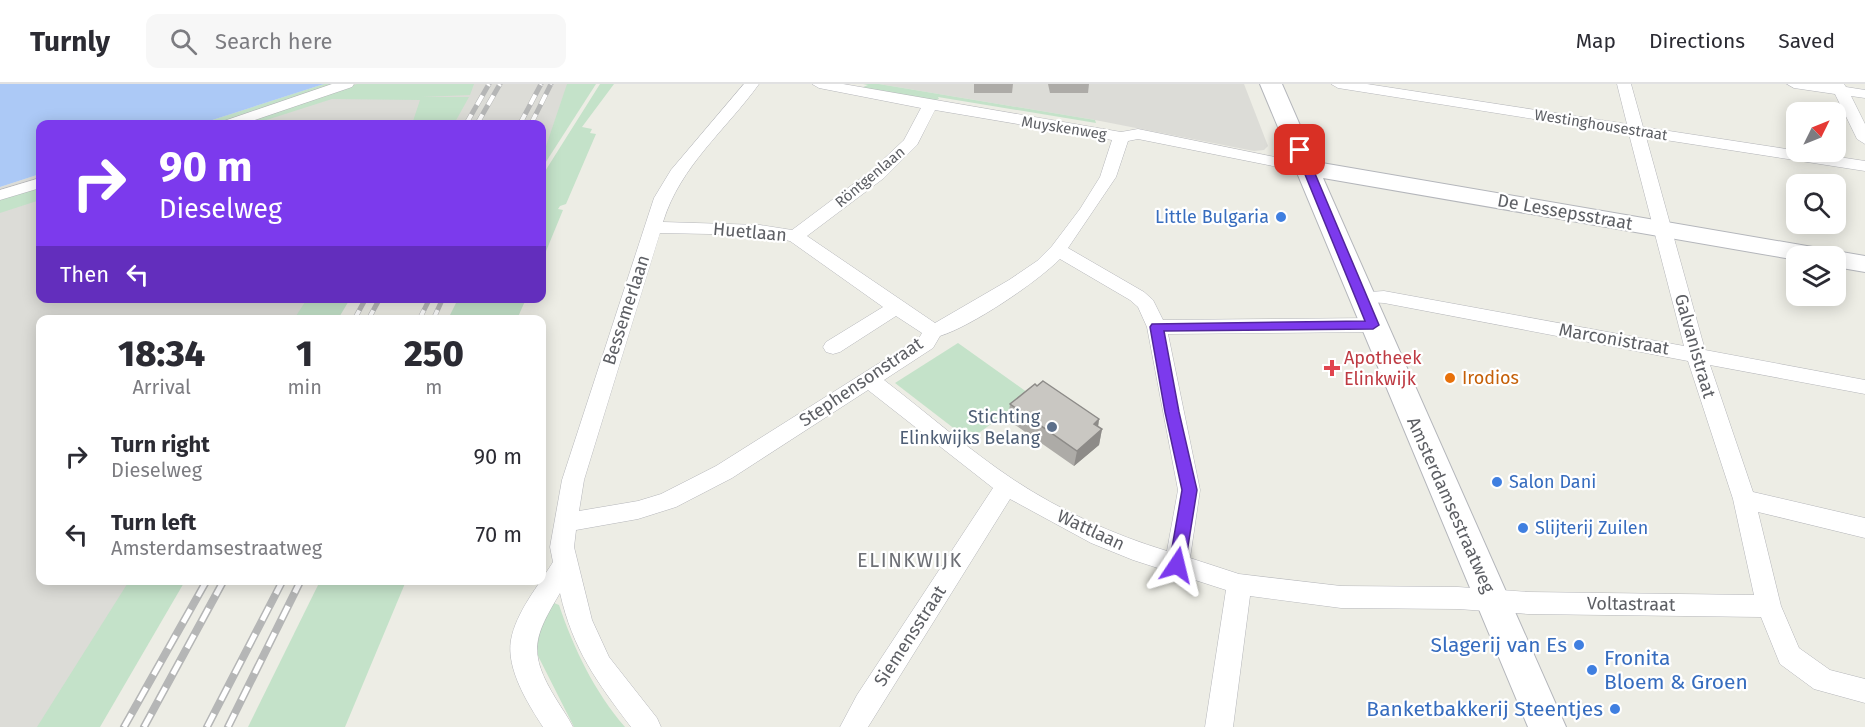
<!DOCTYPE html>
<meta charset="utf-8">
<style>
:root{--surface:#fff;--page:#f7f7f7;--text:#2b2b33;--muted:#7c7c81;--line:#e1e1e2}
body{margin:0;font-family:"Fira Sans",sans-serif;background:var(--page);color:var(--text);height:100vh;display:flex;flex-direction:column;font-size:22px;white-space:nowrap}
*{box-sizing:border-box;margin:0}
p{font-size:20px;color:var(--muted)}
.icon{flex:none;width:33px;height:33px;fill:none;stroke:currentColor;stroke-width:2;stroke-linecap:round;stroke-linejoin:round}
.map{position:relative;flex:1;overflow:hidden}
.details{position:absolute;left:36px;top:231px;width:510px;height:270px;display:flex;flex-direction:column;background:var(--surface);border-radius:12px;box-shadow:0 3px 15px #0003}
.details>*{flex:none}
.banner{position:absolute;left:36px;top:36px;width:510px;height:183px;border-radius:12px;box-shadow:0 3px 15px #0003;background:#7c3aed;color:#fff;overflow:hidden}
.needle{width:39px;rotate:47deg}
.controls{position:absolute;left:1786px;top:18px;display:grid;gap:12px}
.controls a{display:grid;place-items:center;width:60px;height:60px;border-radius:12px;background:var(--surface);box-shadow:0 3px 15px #0003;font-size:30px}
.pin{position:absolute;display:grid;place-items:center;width:51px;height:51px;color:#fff;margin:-26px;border-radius:12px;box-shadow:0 3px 9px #0006}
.me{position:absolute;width:66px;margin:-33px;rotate:10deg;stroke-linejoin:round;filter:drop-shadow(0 0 4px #0008)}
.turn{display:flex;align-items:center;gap:21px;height:126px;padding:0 24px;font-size:27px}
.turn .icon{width:78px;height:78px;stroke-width:2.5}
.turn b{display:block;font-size:42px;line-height:51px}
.then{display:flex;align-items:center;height:57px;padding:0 24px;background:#0003;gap:12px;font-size:22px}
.eta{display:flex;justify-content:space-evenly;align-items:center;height:102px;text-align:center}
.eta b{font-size:36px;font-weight:800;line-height:42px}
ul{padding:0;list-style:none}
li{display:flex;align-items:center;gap:18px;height:78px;padding:0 24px}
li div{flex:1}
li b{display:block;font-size:22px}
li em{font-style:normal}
header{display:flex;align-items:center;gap:36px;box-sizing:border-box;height:84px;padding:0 30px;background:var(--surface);border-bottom:2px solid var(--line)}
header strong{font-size:28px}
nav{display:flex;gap:33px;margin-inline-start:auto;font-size:21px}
.search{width:420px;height:54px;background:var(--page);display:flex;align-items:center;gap:15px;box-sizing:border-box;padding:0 21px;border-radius:12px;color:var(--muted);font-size:22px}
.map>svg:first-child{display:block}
.industrial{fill:#dcdcd7}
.green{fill:#c4e2c9}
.water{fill:#acc9f6}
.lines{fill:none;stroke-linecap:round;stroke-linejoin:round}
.street-casing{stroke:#b5b6ba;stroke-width:1}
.secondary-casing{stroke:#b4b6bb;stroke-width:2}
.street{fill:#fff;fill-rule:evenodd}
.secondary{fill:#fff;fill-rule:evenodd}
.rail-far1-casing{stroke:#b5b6b6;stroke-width:5}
.rail-casing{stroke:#b5b6b6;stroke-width:8}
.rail-far1{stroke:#fff;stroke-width:4;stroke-dasharray:11;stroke-linecap:butt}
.rail{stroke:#fff;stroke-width:5;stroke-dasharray:15;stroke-linecap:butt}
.wall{fill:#adaba7}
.shaded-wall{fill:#8d8b88}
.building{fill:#c9c7c2;stroke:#8d8b88;stroke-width:1.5}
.route{fill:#7c3aed;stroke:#51269a;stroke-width:1.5}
.shop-dot{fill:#3f7fe0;stroke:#fff;stroke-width:2}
.health-dot{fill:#e0444e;stroke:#fff;stroke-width:2}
.food-dot{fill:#e8710a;stroke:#fff;stroke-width:2}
.service-dot{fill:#5c6f8a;stroke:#fff;stroke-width:2}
.labels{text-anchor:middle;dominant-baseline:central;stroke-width:4.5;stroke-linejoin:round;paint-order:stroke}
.far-street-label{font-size:15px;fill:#5d5f64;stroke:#fff}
.street-label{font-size:18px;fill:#5d5f64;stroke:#fff}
.shop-label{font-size:18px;fill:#366cbe;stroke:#fff;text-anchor:start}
.health-label{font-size:18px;fill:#be3a42;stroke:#fff;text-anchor:start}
.food-label{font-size:18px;fill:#c56008;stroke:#fff;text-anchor:start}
.service-label{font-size:18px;fill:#4e5e75;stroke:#fff;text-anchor:end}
.neighbourhood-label{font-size:20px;letter-spacing:1.5px;fill:#6e7076;stroke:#fff}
.near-shop-label{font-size:21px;fill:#366cbe;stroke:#fff;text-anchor:end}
</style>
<header>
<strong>Turnly</strong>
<div class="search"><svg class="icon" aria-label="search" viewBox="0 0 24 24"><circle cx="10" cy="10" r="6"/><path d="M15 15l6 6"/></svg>Search here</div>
<nav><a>Map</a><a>Directions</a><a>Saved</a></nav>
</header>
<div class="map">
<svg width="1865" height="643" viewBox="0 0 1865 643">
<rect width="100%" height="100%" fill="#edede5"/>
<g class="industrial">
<polygon points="324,0 588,0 542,76 542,40 200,40"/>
<polygon points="879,0 1244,0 1268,62 1264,66 1254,67 1095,36"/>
<polygon points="40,90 40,214 328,215 315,235 40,236 40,496 159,497 71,643 0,643 0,103"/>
</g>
<g class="green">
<polygon points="324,0 337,0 215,40 200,40"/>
<polygon points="357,0 474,0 470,11 422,13 469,13 454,40 412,40 420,16 332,15 254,40 236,40"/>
<polygon points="567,0 596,0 542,84 542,74"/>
<polygon points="600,0 614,0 582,43 592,45 590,49 596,50 566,120 560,122 558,125 563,126 542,177 542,92"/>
<polygon points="863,0 879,0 1095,36 1096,39 938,13 939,15 930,18 867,7 863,3 868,1"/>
<polygon points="40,103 40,116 0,129 0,115"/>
<polygon points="307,215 307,214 350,215 338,235 294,235"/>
<polygon points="458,215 458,214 526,215 517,235 448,235"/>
<polygon points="958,259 1031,311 969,356 895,299"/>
<polygon points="129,497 185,497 100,643 37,643"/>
<polygon points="320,497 406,497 345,643 248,643"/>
<path d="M554,519L559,521C574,565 594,607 625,643H574L534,564V550Z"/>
</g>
<polygon class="water" points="0,0 324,0 200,40 40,40 40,90 0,103"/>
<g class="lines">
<g class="street-casing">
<g id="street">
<polygon points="332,0 354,0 352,3 243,40 221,40 224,37"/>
<path d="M744,0H759C726,46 680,82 663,138L760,141L792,146L872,86L904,56L921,24L819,4L812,0H843L1121,48L1138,45L1314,81L1316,84L1314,87L1308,89L1138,55L1128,57L1116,93L1068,164L1144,208L1153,216L1163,236L1373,234L1380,236L1383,241L1380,246L1373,248L1168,250L1200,406L1190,474L1239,490L1341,502L1458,503L1528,508L1754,511L1733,415L1688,277L1384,219L1355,217L1353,213L1355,209L1384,207L1684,262L1629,50L1338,4L1331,0H1367L1627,40L1617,0H1631L1643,43L1865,77V87L1646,53L1705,266L1865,296V310L1710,281L1753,408L1865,434V454L1758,428L1781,522L1799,564L1830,586L1865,595V619L1814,605L1780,580L1761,533L1528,530L1458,525L1341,524L1250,512L1233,643H1205L1226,506L1133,476L1091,459L1010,415L868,643H840L857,611L993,404L868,306L732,394L676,423L638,435L576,446L574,463L592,536L609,573L657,634L661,643H631C597,598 573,566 560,509C534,553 527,568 556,615C562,625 568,633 573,643H543C528,620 506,585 511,556C516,528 539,501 553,478L550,463L562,396L654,114L671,86ZM935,26L1112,56L1100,93L1080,125L1052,162L1037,177L1009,196L935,239L807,152L884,94L917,61ZM660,149L760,151L790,157L883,223L826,258L823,263L826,268L833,270L840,268L896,232L922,249L919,254L716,382L661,410L638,417L579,427L584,396ZM1060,175L1130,216L1138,223L1147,243L1178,406L1167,467C1114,451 1061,427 1014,396C969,366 927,329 884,296L933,264L940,252C972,242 1036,199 1060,175Z"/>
<polygon points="1787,0 1844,0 1846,3 1865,6 1865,14 1851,12 1865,40 1865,60 1857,55 1835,10 1794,4"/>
<polygon points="40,94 40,104 0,116 0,106"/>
</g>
</g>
<g class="secondary-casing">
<polygon id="secondary" points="1260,0 1282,0 1316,78 1865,172 1865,188 1836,183 1836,172 1797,172 1797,176 1323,94 1566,643 1528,643"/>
</g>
<use href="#street" class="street"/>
<use href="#secondary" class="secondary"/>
<g class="rail-far1-casing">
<g id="rail-far1">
<polyline points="466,40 489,0"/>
<polyline points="477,40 500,0"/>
<polyline points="520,40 541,0"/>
<polyline points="531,40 551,0"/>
<polyline points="354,236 366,214"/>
<polyline points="368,236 380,214"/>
<polyline points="419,236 430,214"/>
<polyline points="433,236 443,214"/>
</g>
</g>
<g class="rail-casing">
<g id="rail">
<polyline points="124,643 207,496"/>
<polyline points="144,643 224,496"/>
<polyline points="207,643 283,496"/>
<polyline points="228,643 301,496"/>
</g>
</g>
<use href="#rail-far1" class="rail-far1"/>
<use href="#rail" class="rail"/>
</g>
<g class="wall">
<polygon points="974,0 1013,0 1012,9 974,9"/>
<polygon points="1048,0 1089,0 1088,9 1050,9"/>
<polygon points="1010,320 1099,335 1098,343 1102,345 1099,361 1074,382 1008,336"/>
</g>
<polygon class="shaded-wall" points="1099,335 1097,350 1102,345 1099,361 1074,382 1077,367 1094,340"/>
<polygon class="building" points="1043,297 1099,335 1094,340 1102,345 1077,367 1010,320 1035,300 1037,302"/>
<polygon class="route" points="1300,63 1305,66 1379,241 1373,245 1164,247 1179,328 1197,406 1185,481 1182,485 1177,487 1171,485 1169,481 1182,406 1165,328 1150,243 1152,240 1365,237 1295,66"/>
<g class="shop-dot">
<circle cx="1281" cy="133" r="6"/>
<circle cx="1497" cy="398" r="6"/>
<circle cx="1523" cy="444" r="6"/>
<circle cx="1579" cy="561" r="6"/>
<circle cx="1592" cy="586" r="6"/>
<circle cx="1615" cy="625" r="6"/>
</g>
<path class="health-dot" d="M1329 275h6v6h6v6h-6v6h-6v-6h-6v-6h6z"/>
<circle class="food-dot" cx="1450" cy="294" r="6"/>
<circle class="service-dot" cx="1052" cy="343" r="6"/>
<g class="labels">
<g class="far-street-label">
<text transform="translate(1601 41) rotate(9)">Westinghousestraat</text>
<text transform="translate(1064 44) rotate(9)">Muyskenweg</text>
<text transform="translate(870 93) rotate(-40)">Röntgenlaan</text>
</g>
<g class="street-label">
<text transform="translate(1565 128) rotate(10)">De Lessepsstraat</text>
<text transform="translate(750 148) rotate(5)">Huetlaan</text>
<text transform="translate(626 226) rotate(-72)">Bessemerlaan</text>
<text transform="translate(1614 255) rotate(10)">Marconistraat</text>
<text transform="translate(1695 262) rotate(74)">Galvanistraat</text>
<text transform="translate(861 298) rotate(-34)">Stephensonstraat</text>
<text transform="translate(1451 421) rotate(66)">Amsterdamsestraatweg</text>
<text transform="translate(1091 446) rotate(25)">Wattlaan</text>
<text transform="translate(1631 520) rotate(1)">Voltastraat</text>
<text transform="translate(910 552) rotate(-57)">Siemensstraat</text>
</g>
<g class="shop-label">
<text x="1269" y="133" text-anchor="end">Little Bulgaria</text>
<text x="1509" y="398">Salon Dani</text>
<text x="1535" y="444">Slijterij Zuilen</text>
</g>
<g class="health-label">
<text x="1344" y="274">Apotheek<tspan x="1344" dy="21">Elinkwijk</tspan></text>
</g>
<g class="food-label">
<text x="1462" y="294">Irodios</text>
</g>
<g class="service-label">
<text x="1040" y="333">Stichting<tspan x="1040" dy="21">Elinkwijks Belang</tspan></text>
</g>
<g class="neighbourhood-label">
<text x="910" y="476">ELINKWIJK</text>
</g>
<g class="near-shop-label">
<text x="1567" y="561">Slagerij van Es</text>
<text x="1604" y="574" text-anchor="start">Fronita<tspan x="1604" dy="24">Bloem &amp; Groen</tspan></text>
<text x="1603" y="625">Banketbakkerij Steentjes</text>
</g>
</g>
</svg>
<div class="controls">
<a><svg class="needle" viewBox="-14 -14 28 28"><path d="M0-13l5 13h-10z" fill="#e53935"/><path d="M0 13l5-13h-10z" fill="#7c7c81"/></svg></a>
<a><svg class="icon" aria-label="search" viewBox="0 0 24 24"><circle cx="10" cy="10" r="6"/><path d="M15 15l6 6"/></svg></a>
<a><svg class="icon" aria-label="layers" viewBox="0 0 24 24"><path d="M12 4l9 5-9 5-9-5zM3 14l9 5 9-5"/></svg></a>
</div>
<div class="pin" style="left:1300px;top:66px;background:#d93025"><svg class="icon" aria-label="arrive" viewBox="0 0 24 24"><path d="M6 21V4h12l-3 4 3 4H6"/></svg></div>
<svg class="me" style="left:1177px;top:481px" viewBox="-20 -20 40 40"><path d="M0-17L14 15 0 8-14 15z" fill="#7c3aed" stroke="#fff" stroke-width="4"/></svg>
<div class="banner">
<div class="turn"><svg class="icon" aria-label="right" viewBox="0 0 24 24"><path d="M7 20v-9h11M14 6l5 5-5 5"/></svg><div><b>90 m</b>Dieselweg</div></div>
<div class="then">Then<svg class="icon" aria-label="left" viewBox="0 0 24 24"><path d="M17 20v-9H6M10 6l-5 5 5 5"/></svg></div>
</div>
<section class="details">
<div class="eta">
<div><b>18:34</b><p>Arrival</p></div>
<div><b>1</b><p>min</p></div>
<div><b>250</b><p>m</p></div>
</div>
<ul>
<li><svg class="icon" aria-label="right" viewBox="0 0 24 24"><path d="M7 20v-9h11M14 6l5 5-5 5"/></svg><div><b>Turn right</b><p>Dieselweg</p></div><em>90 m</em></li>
<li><svg class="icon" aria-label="left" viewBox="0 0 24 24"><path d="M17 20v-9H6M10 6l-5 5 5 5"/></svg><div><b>Turn left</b><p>Amsterdamsestraatweg</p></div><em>70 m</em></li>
</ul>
</section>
</div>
